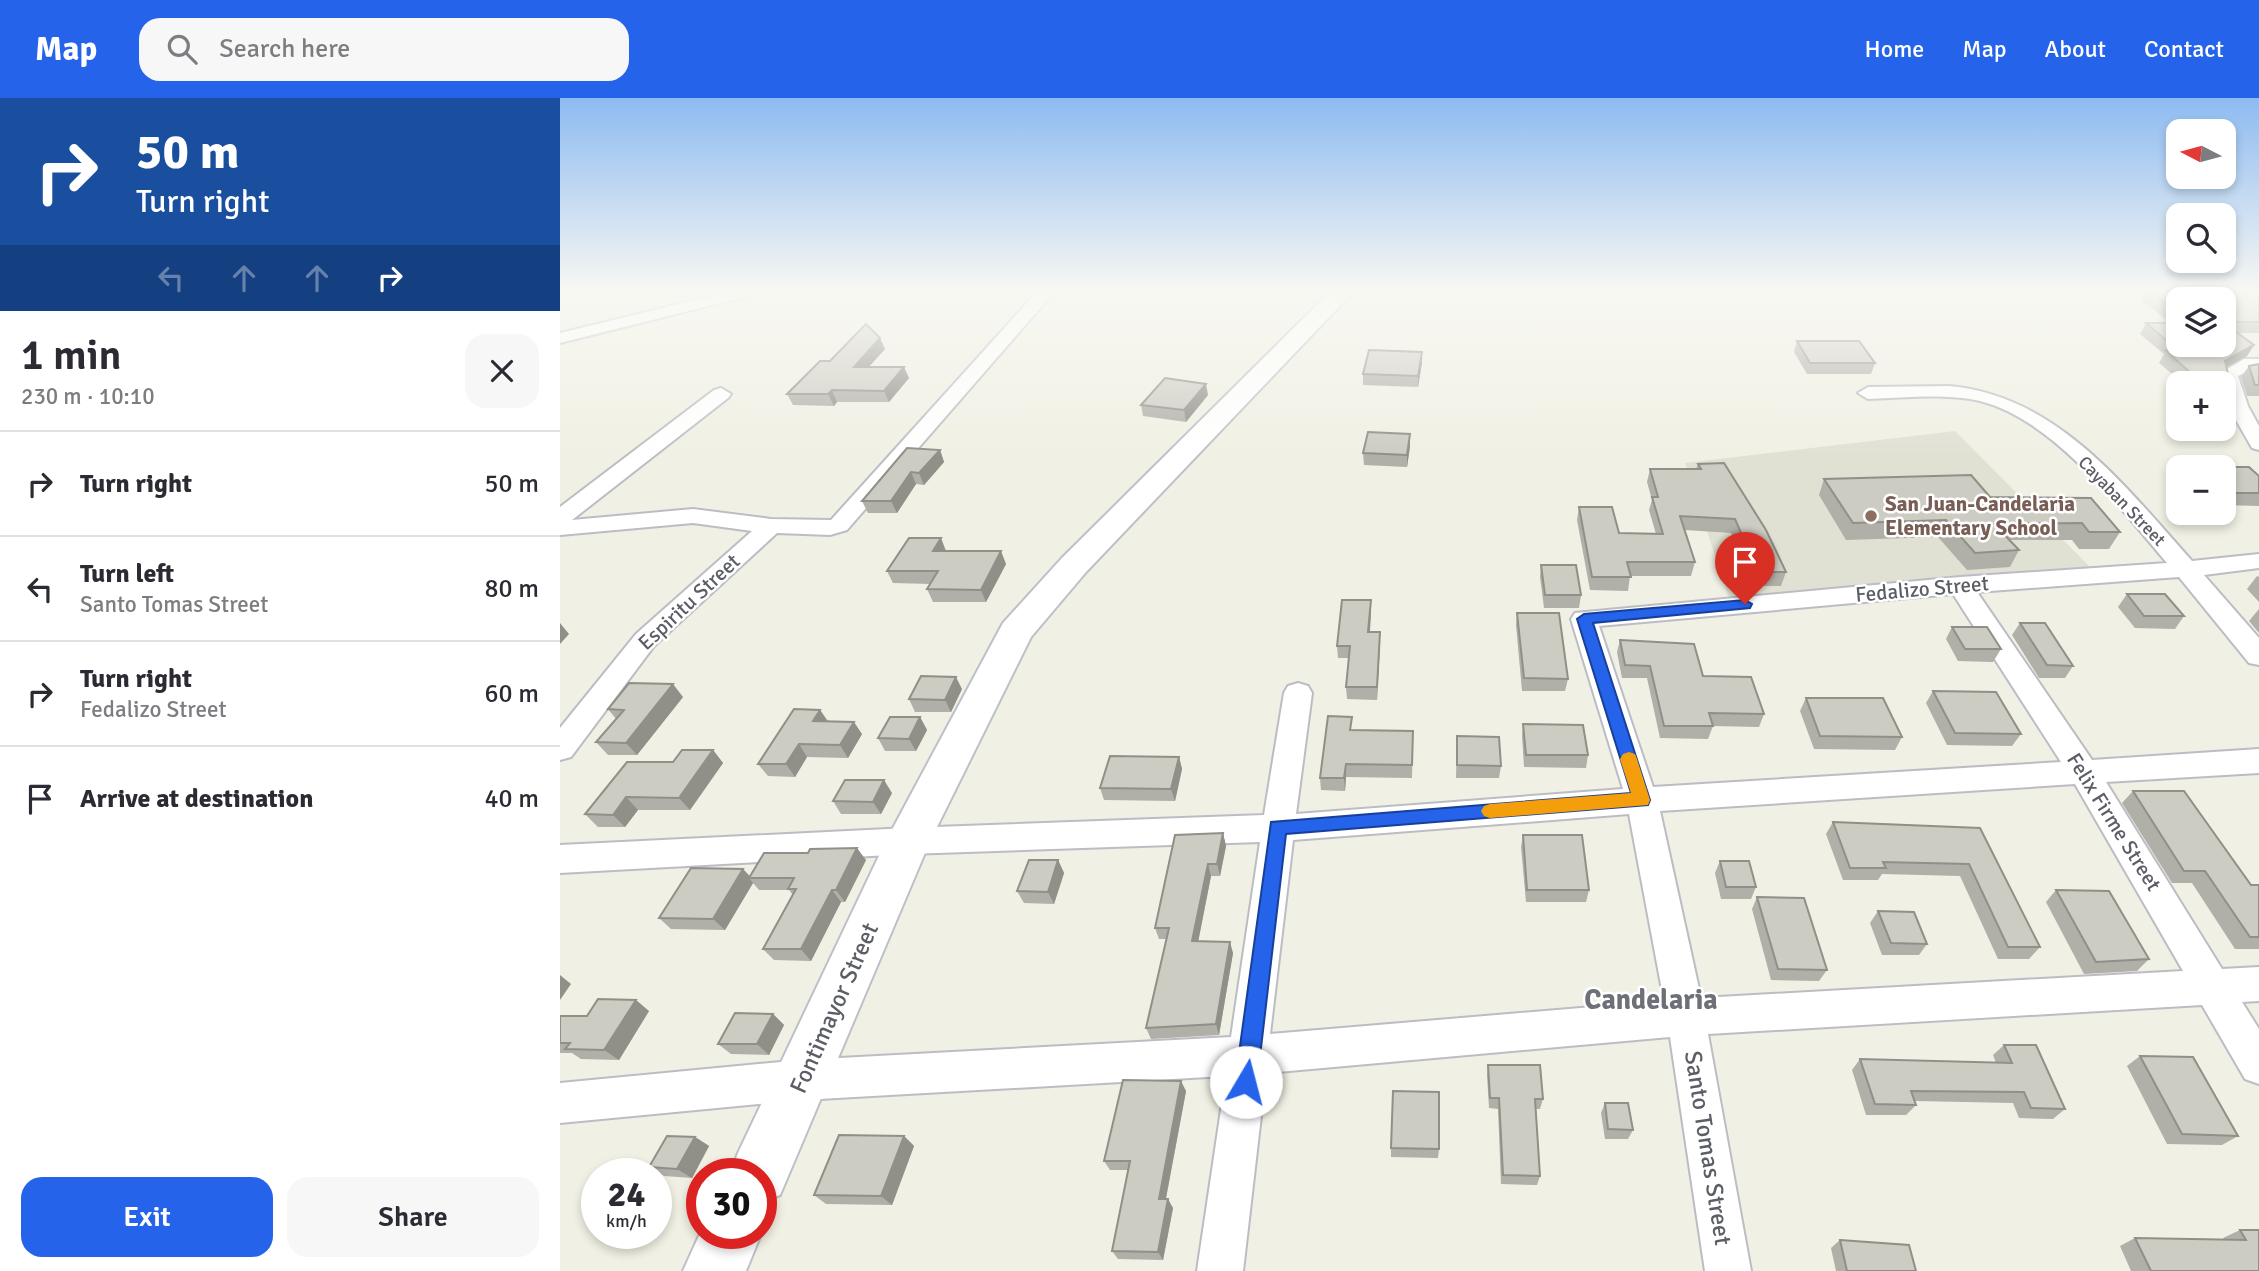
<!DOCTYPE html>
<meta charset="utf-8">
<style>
:root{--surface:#fff;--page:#f7f7f7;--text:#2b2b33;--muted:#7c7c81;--line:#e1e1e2;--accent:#2563eb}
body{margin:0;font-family:Signika,sans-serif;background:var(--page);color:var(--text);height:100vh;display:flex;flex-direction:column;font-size:26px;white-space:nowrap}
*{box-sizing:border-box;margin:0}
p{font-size:23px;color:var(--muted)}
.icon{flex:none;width:38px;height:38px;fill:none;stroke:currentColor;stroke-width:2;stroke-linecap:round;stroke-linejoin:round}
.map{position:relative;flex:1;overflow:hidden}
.panel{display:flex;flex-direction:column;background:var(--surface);width:560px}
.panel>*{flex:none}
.guide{background:#1a4fa0;color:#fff;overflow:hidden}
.needle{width:46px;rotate:276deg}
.controls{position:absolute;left:1606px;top:21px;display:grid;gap:14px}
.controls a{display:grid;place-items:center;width:70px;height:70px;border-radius:14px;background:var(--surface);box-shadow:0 4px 10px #0003;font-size:35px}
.speed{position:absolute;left:21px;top:1060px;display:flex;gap:14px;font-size:35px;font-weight:700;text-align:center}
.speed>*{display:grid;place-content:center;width:91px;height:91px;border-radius:50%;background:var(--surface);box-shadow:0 4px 10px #0003;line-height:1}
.speed small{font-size:18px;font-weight:400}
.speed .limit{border:10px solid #d22;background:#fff;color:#111}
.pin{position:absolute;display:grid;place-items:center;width:60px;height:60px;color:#fff;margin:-72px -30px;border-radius:50% 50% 50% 0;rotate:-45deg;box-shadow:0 0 7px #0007}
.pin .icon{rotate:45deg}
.me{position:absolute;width:77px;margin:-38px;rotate:8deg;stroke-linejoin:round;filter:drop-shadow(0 0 5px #0008)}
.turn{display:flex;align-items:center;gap:24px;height:147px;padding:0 21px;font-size:32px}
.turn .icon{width:91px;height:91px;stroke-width:2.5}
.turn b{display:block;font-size:49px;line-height:60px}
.lanes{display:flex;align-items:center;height:66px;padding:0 21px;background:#0003;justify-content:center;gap:35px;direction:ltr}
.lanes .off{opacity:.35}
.round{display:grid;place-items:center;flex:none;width:74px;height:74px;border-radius:21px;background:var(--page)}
.summary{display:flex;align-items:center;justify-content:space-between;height:119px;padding:0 21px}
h1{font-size:42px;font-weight:600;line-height:52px}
.action{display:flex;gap:14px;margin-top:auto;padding:14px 21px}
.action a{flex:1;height:80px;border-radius:21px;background:var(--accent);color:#fff;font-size:28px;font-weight:600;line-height:80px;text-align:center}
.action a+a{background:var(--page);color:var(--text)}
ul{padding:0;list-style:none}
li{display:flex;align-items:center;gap:21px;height:105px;padding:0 21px;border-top:2px solid var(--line)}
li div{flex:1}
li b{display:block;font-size:26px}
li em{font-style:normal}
header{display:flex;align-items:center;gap:42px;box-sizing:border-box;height:98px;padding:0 35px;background:var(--accent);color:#fff}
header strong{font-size:33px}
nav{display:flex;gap:38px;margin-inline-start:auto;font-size:24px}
.search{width:490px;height:63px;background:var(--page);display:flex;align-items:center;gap:18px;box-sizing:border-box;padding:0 24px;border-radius:21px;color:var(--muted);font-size:26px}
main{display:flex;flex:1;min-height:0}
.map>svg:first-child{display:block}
.education{fill:#e0e0d3}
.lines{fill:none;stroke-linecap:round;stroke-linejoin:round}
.street-casing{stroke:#bcbdc4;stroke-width:4}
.secondary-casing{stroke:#bec0c8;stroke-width:4}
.street{fill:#fff;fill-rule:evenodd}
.secondary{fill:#fff;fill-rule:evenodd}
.wall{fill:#b0afa8;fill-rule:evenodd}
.shaded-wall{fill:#908f88}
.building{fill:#cdccc3;stroke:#908f88;stroke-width:2}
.route{fill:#2563eb;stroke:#184099;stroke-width:2}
.slow{fill:#f59e0b}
.education-dot{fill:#8d6e63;stroke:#fff;stroke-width:2.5}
.labels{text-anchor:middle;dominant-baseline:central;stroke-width:5;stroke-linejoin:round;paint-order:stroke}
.far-street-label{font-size:18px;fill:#5c5e66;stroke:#fff}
.education-label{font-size:21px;font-weight:bold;fill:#785e54;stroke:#fff;text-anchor:start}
.street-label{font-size:21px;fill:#5c5e66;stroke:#fff}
.near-street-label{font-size:24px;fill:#5c5e66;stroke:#fff}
.near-quarter-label{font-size:28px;font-weight:bold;fill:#6d7078;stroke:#fff}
</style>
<header>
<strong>Map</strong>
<div class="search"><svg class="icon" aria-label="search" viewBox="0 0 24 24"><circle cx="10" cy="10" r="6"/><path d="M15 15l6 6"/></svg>Search here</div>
<nav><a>Home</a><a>Map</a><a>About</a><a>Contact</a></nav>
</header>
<main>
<section class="panel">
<div class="guide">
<div class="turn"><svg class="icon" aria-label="right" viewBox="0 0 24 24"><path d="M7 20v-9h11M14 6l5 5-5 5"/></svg><div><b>50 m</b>Turn right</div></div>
<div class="lanes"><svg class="icon off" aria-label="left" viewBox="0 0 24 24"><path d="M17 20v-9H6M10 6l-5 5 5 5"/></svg><svg class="icon off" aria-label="ahead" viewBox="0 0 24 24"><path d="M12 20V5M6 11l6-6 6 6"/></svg><svg class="icon off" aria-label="ahead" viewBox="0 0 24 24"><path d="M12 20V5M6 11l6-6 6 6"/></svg><svg class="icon" aria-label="right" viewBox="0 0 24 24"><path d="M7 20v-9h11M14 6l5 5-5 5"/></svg></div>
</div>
<div class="summary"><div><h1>1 min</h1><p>230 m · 10:10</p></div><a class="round"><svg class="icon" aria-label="close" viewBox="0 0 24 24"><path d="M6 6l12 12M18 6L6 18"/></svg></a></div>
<ul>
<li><svg class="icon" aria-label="right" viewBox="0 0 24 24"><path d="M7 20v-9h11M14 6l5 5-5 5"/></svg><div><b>Turn right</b></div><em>50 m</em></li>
<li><svg class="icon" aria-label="left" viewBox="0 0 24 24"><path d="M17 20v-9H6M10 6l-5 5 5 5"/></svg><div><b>Turn left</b><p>Santo Tomas Street</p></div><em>80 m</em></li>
<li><svg class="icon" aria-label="right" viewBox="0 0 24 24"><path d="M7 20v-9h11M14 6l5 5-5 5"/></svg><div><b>Turn right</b><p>Fedalizo Street</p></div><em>60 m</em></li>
<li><svg class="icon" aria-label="arrive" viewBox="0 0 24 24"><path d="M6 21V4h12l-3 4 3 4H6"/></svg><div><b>Arrive at destination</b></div><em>40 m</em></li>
</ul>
<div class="action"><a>Exit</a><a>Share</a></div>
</section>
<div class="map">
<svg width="1699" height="1173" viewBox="0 0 1699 1173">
<rect width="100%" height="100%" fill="#f0f0e4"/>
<polygon class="education" points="1395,333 1533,472 1169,501 1125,365"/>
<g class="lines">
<g class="street-casing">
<g id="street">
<polygon points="168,194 194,194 192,197 0,245 0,235"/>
<polygon points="477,194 494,194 287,432 270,437 217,435 94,548 11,659 0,662 0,630 76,536 192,433 133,425 0,437 0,409 154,292 161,290 171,296 168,300 12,422 133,411 211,421 271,422"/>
<polygon points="1684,261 1699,261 1699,273 1688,273 1678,278 1688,308 1699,328 1699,352 1692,350 1668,308 1664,285 1661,285 1659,276"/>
<path d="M1389,288C1496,297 1565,388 1632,463L1699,456V470L1644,477L1699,540V567L1689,565L1619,479L1417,494L1532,662L1699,651V675L1546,684L1662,871L1699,869V903L1682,904L1699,931V986L1685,981L1642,907L1148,936L1191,1173H1145L1110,939L706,975L683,1173H637L666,978L242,1002L0,1025V985L242,962L671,939L700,744L348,756L0,775V747L348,730L704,717L724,595L728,588L738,585L748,588L752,595L736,716L1063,691L1011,521L1015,515L1400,479L1607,465C1560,410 1493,321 1420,303C1384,295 1345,300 1308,301L1298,295L1308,289ZM1393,496L1501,664L1093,689L1039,528ZM1515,686L1623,873L1141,900L1100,713ZM1069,716L1104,903L710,936L733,742Z"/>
</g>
</g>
<g class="secondary-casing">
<g id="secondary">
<polygon points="770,194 793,194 526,474 471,539 370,743 220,1097 201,1104 201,1076 170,1076 178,1055 326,743 443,525 502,460"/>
<polygon points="142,1131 142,1136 201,1136 186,1173 123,1173"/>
</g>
</g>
<use href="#street" class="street"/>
<use href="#secondary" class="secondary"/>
</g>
<g class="wall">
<path d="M1584,194H1699V235H1678L1694,247L1687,258L1666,269L1668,276L1662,285H1623L1599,265L1604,256L1580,236L1586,225H1611L1580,201ZM1619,201H1664V247H1619Z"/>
<polygon points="1237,243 1315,265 1311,276 1247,276 1234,254"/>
<polygon points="325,251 308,269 349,280 329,304 277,304 274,308 233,307 227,296 270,263"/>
<polygon points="862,254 862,265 858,289 803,287 803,276"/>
<polygon points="1699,266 1699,298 1687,298 1681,279 1689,268"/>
<polygon points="648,297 626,324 583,318 581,307"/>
<polygon points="850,348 847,369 804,367 803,355"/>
<polygon points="380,352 384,364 364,387 356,386 337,415 308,415 302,403"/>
<polygon points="1138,366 1226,474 1221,488 1193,488 1171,435 1125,432 1135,464 1131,478 1070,478 1068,493 1030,492 1017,422 1019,409 1059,435 1096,436 1089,412 1092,402 1087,384 1090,371 1136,371"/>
<polygon points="1644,369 1689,369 1699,378 1699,408 1664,407 1664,369"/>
<polygon points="1264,381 1430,399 1560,434 1549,451 1519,451 1512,442 1449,442 1459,452 1450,469 1407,472 1378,439 1286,442 1259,397"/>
<polygon points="386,453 446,466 426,504 373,504 367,491 371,486 333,485 327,473"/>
<polygon points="981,467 1021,497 1019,510 984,510 980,479"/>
<polygon points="1697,478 1699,479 1699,504 1687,491"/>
<polygon points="1567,496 1624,518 1615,531 1575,530 1558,509"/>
<polygon points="811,502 810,534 820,534 817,602 787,601 786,589 789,560 778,560 777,548"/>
<polygon points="1699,511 1699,535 1689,523"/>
<polygon points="957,515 1008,581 1005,593 962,593 956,527"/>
<polygon points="1460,525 1513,568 1505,580 1479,580 1452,537"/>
<polygon points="1392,529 1441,551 1433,564 1398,563 1386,541"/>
<polygon points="1060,542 1143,578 1204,616 1199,629 1153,628 1148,641 1100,640 1087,580 1062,580 1057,554"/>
<polygon points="402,591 391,614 355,614 349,601"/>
<polygon points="1373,593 1461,636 1452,648 1387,647 1366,605"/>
<polygon points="123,599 77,657 48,657 36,644 56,621 48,611"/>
<polygon points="1246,600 1342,639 1335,652 1254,651 1240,613"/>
<polygon points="260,612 268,623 302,636 288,660 247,659 235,679 208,678 198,666"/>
<polygon points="360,619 367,632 356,653 325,653 318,640"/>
<polygon points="963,626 1028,657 1026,670 964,669 962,638"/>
<polygon points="792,632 853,633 852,680 786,679 785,693 761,692 760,680"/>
<polygon points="897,638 941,668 939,680 896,680"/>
<polygon points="153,652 163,665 130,712 78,712 65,729 38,729 25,716 113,664"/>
<polygon points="619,659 622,671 615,703 544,702 540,690"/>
<polygon points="1573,693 1691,787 1699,787 1699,851 1675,851 1632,785 1612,785 1562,705"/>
<polygon points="332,695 321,716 281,716 273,703"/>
<polygon points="1273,724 1420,730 1480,849 1469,861 1438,861 1400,778 1322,776 1318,782 1283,782 1266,736"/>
<polygon points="663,735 666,748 660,778 651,778 638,843 673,855 659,937 591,941 586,930 606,841 599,841 595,830"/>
<polygon points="963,737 1029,792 1026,804 966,804 961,749"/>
<polygon points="306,762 285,804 281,804 251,863 214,862 203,851 233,797 229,792 199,792 193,785 165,832 111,831 99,820 183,771 190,778"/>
<polygon points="498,762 504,775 494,806 464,805 457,793"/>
<polygon points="1160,763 1196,789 1191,801 1161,801 1155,775"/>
<polygon points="1496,792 1589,861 1577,873 1524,876 1486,804"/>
<polygon points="1197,799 1267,872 1259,883 1211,882 1192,811"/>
<polygon points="1318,813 1367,846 1359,857 1322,857 1310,825"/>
<polygon points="89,913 59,962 21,961 12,955 0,955 0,918 27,918"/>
<polygon points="213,916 224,927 209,957 171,956 158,946"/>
<polygon points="1444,947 1505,1011 1493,1021 1459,1020 1453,1005 1355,1003 1356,1007 1346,1017 1306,1017 1292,972 1300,961 1436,965 1433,957"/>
<polygon points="1580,958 1678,1038 1662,1047 1607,1046 1567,968"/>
<polygon points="928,967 983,1001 980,1011 976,1011 980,1078 977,1087 941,1086 938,1011 929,1010 927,977"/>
<polygon points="626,993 606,1101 613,1110 603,1162 558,1161 552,1153 568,1072 550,1072 544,1063"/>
<polygon points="1045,1005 1073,1032 1068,1041 1045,1041 1041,1015"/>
<polygon points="344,1038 354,1048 332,1107 266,1106 254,1097"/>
<polygon points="135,1039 149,1048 132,1080 104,1078 89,1069"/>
<polygon points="831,1050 879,1051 878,1060 831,1059"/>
<polygon points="1680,1132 1699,1132 1699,1173 1571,1173 1560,1148 1575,1140 1664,1141 1663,1140"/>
<polygon points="1280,1142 1356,1173 1276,1173 1271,1150"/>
</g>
<g class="shaded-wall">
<polygon points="320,240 325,251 299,280 294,269"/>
<polygon points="1694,247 1687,258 1658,274 1665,263"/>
<polygon points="862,254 862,265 858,289 858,278"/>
<polygon points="344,269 349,280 329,304 324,293"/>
<polygon points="646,286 648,297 626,324 624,312"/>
<polygon points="272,292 277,304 274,308 268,296"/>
<polygon points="850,336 850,348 847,369 847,357"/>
<polygon points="380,352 384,364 364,387 359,375"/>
<polygon points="351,374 356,386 337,415 331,403"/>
<polygon points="381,440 386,453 373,453"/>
<polygon points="441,453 446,466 426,504 421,492"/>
<polygon points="811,502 811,515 809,547 808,534"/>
<polygon points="0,525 9,536 0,546"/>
<polygon points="820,534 820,547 817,602 817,589"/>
<polygon points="396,579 402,591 391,614 385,602"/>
<polygon points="113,586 123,599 77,657 66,645"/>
<polygon points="260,612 268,624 253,623"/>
<polygon points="360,619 367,632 356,653 349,641"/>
<polygon points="294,624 302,636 288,660 280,647"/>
<polygon points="239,646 247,659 235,679 226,666"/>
<polygon points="153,652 163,665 130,712 119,700"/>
<polygon points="619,659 622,671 615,703 611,691"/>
<polygon points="786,666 786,679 785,693 784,680"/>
<polygon points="324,682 332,695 321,716 313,704"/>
<polygon points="66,699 78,712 65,729 53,717"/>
<polygon points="663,735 666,748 660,778 657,766"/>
<polygon points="297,750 306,762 285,804 276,792"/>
<polygon points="498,762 504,775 494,806 488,794"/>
<polygon points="648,766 651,778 636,855 632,843"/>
<polygon points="183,771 191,780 189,780 193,785 165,832 153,821"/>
<polygon points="272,792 281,804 251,863 241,851"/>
<polygon points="670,844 673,855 659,937 656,926"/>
<polygon points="0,877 11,886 0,902"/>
<polygon points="76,902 89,913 59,962 44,952"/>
<polygon points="213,916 224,927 209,957 197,946"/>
<polygon points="621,983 626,993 604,1110 599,1101"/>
<polygon points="344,1038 354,1048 332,1107 321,1098"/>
<polygon points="135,1039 149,1048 132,1080 117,1071"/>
<polygon points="608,1101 613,1110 603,1162 598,1154"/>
</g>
<g class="building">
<polygon points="1591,194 1699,194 1699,224 1664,224 1664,201 1619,201 1619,215"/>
<polygon points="1586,225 1619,225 1619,247 1664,247 1664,226 1665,226 1694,247 1665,263 1668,276 1632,276 1606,253 1620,254"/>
<polygon points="306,226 320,240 294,269 344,269 324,293 272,292 268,296 227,296 260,263 270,263"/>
<polygon points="1237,243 1299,243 1315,265 1250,265"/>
<polygon points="809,252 862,254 858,278 803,276"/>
<polygon points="1699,266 1699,287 1695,287 1689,268"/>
<polygon points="605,280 646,286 624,312 581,307"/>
<polygon points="808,334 850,336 847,357 803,355"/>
<polygon points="347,350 380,352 359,375 351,374 331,403 302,403"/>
<polygon points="1164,365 1206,432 1226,474 1198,474 1175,421 1120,418 1135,464 1067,464 1071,479 1032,479 1019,409 1052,409 1059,435 1103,436 1092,399 1098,399 1090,371 1141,371 1138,366"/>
<polygon points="1644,369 1689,369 1699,378 1699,395 1672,395 1664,388 1664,369"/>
<polygon points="1411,377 1430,399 1531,400 1560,434 1529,434 1522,425 1434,426 1459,452 1415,455 1386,422 1293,425 1264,381"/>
<polygon points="349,440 381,440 373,453 441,453 421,492 367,491 378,473 327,473"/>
<polygon points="981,467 1016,467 1021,497 985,497"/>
<polygon points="1567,496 1605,496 1624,518 1584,518"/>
<polygon points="782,502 811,502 808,534 820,534 817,589 786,589 790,548 777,548"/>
<polygon points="957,515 999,515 1008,581 964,580"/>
<polygon points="1460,525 1485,525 1513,568 1487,567"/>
<polygon points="1392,529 1427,529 1441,551 1405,551"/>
<polygon points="1060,542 1134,546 1143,578 1191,579 1204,616 1149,615 1153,628 1104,628 1090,568 1065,567"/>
<polygon points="361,578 396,579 385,602 349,601"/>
<polygon points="69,585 113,586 66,645 36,644 64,612 48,611"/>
<polygon points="1373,593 1436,594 1461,636 1395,635"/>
<polygon points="1246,600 1323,600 1342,639 1260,638"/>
<polygon points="234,611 260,612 253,623 294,624 280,647 239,646 226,666 198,666"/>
<polygon points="768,618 792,619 790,632 853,633 852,667 786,666 784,680 760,680"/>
<polygon points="330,619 360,619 349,641 318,640"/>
<polygon points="963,626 1023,627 1028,657 966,657"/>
<polygon points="897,638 939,639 941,668 897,667"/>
<polygon points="122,652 153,652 119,700 66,699 53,717 25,716 67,664 113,664"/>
<polygon points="550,658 619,659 611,691 540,690"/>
<polygon points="285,682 324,682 313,704 273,703"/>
<polygon points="1573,693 1624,693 1691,787 1699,787 1699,839 1690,839 1645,773 1624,773"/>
<polygon points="1273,724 1420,730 1480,849 1448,849 1409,766 1323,764 1326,770 1290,770"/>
<polygon points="663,735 657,766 648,766 632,843 670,844 656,926 586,930 609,830 595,830 615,737"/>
<polygon points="963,737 1022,737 1029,792 967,792"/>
<polygon points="297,750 276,792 272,792 241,851 203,851 236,791 228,791 234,780 189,780 204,755 248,755 250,751"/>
<polygon points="469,762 498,762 488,794 457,793"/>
<polygon points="1160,763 1189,763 1196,789 1166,789"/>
<polygon points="131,770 183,771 153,821 99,820"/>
<polygon points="1496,792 1549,793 1589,861 1536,864"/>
<polygon points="1197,799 1244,800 1267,872 1218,871"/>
<polygon points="1318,813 1354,814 1367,846 1331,845"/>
<polygon points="38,901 76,902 44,952 5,951 10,945 0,945 0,918 27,918"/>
<polygon points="175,915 213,916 197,946 158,946"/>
<polygon points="1444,947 1476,947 1505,1011 1471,1010 1464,994 1351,993 1356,1007 1315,1006 1300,961 1452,965"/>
<polygon points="1580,958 1633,959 1678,1038 1622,1036"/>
<polygon points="928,967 980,967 983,1001 975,1001 980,1078 943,1077 939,1000 930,1000"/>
<polygon points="563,982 621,983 599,1101 608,1101 598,1154 552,1153 570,1063 544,1063"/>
<polygon points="833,993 879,994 879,1051 831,1050"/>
<polygon points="1045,1005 1068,1005 1073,1032 1048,1031"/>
<polygon points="279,1037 344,1038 321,1098 254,1097"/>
<polygon points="107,1038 135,1039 117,1071 89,1069"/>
<polygon points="1680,1132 1699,1132 1699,1173 1591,1173 1575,1140 1686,1142"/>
<polygon points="1280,1142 1349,1147 1356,1173 1287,1173"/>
</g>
<linearGradient id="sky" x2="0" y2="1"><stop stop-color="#8dbbf1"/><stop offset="0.54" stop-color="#f8f8f3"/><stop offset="1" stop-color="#f8f8f3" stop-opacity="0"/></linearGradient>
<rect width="1699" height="358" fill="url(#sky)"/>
<polygon class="route" points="1185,502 1192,506 1190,510 1033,525 1090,702 1088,707 726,736 697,984 694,992 686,995 678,992 675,984 711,724 1071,695 1017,521 1024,516"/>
<polygon class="slow" points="1069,654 1075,656 1077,661 1090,702 1088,707 930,720 924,718 921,713 924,708 930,706 1071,695 1060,661 1063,656"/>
<circle class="education-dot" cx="1311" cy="418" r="7"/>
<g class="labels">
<g class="far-street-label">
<text transform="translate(1562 403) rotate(46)">Cayaban Street</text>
</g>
<g class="education-label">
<text x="1325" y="406">San Juan-Candelaria<tspan x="1325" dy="24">Elementary School</tspan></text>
</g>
<g class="street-label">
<text transform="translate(1362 491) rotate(-5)">Fedalizo Street</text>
<text transform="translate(129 504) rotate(-43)">Espiritu Street</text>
<text transform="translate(1554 724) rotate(58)">Felix Firme Street</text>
</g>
<g class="near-street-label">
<text transform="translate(274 910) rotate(-66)">Fontimayor Street</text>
<text transform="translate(1148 1050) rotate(81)">Santo Tomas Street</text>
</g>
<g class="near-quarter-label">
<text x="1091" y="902">Candelaria</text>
</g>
</g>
</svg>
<div class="controls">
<a><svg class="needle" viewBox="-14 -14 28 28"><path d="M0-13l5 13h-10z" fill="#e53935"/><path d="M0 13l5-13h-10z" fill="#7c7c81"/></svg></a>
<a><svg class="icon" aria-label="search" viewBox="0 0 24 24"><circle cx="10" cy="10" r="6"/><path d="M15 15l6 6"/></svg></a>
<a><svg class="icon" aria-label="layers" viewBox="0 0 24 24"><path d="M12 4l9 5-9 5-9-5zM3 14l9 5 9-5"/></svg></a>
<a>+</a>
<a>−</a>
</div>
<div class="speed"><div>24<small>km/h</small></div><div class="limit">30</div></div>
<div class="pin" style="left:1185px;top:506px;background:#d93025"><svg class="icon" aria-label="arrive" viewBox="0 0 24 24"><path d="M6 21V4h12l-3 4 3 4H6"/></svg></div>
<svg class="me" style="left:686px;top:984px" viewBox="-20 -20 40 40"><circle r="19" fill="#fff"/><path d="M0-13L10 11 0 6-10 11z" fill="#2563eb"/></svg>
</div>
</main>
